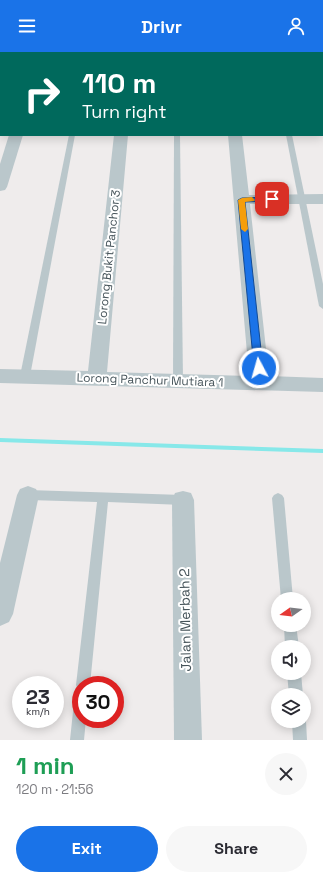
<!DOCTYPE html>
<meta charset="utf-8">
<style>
:root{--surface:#fff;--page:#f7f7f7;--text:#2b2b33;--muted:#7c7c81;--accent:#1a73e8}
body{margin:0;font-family:"Space Grotesk",sans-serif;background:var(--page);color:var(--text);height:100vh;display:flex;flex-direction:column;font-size:15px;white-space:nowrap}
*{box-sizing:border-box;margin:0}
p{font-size:13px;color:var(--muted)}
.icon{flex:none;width:22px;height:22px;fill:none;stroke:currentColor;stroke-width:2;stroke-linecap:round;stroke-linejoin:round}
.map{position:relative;height:688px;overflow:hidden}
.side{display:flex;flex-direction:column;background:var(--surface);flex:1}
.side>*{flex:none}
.hud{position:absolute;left:0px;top:0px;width:323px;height:84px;box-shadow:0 2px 10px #0003;background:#00695c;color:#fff;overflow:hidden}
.needle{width:26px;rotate:256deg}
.tools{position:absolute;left:271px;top:540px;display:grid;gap:8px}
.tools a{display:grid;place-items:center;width:40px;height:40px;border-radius:50%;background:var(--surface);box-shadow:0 2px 10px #0003;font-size:20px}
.speed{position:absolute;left:12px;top:624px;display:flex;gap:8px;font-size:20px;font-weight:700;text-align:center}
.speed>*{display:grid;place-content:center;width:52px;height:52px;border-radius:50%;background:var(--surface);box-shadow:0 2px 10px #0003;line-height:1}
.speed small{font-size:10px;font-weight:400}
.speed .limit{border:6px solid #d22;background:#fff;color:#111}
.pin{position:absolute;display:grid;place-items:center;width:34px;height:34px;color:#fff;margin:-17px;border-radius:8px;box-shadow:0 2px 6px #0006}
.me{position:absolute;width:44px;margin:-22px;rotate:354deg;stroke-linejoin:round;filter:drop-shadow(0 0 3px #0008)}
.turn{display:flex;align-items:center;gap:14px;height:84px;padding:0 16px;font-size:18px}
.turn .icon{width:52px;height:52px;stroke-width:2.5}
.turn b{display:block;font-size:28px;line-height:34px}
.round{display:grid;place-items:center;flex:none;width:42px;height:42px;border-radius:21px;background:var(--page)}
.overview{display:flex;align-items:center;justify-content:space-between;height:68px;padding:0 16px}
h1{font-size:24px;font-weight:700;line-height:30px;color:#1e9e55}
.primary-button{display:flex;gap:8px;margin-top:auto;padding:8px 16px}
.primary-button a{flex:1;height:46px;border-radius:24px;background:var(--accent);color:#fff;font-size:16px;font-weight:700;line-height:46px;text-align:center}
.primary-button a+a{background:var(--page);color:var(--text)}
header{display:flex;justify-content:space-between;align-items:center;height:52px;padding:0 16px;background:var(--accent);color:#fff;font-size:18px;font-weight:700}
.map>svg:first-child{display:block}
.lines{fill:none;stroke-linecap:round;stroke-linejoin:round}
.stream{fill:#87e8e9;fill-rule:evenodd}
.service{fill:#bac7cb;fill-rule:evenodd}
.minor{fill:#bac7cb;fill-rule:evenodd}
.route{fill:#1a73e8;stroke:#114b97}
.slow{fill:#f59e0b}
.labels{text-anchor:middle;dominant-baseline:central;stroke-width:4;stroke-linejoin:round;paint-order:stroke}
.street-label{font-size:12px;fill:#455359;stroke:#fff}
.near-street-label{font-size:14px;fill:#455359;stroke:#fff}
</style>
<header><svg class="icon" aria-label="menu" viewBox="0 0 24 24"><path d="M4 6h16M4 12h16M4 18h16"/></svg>Drivr<svg class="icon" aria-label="person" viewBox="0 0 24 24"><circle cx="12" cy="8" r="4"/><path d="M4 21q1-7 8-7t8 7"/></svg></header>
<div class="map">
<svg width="323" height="688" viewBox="0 0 323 688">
<rect width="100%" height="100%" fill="#efecec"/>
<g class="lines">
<polygon class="stream" points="0,386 323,397 323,401 0,390"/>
<g class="service">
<rect x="86" y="0" width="6" height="1"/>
<rect x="174" y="0" width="6" height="1"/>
<rect x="269" y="0" width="6" height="1"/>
<rect x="322" y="1" width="1" height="4"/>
<polygon points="69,83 75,83 30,324 25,327 20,324"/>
<polygon points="174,83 180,83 183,329 178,333 173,329"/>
<polygon points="286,83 292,83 323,232 323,257 319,254"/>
<polygon points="28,438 183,443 187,445 189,448 187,451 183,453 108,450 90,633 81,633 81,639 78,638 76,633 97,450 28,448 24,446 22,443 24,440"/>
<polygon points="278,441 282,443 284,446 293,547 281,547 272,446 274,443"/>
<polygon points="284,573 296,573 299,595 285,595"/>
<polygon points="287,621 301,621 303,643 289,643"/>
<polygon points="81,643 81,667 86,667 84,688 70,688 74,650 76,645"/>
<polygon points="304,664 306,669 307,688 293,688 292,669 304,669"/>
</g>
<g class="minor">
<polygon points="35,0 47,0 34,1"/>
<rect x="123" y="0" width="12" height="1"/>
<rect x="220" y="0" width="12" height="1"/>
<polygon points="322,9 323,10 323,20 322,19"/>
<rect x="0" y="49" width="1" height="8"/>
<polygon points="9,83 23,83 7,135 5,138 0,139 0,112"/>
<polygon points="114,83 128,83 107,320 249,324 228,83 242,83 249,143 323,142 323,152 250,152 269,324 323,326 323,340 0,331 0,317 88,319"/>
<polygon points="28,434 36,437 39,443 13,562 9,570 0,574 0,511 17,443 20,437"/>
<polygon points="183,439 191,441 194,448 202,688 174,688 172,448 175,441"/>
</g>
</g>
<polygon class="route" points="272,145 275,147 274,149 245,150 263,316 259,320 254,316 238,148 242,146"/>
<polygon class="slow" points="252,145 255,148 254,149 245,150 248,177 245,180 241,177 238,148 242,146"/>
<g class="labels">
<g class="street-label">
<text transform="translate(109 205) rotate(-84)">Lorong Bukit Panchor 3</text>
<text transform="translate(150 328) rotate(2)">Lorong Panchur Mutiara 1</text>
</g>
<g class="near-street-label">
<text transform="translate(185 568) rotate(-91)">Jalan Merbah 2</text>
</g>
</g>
</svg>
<div class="tools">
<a><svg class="needle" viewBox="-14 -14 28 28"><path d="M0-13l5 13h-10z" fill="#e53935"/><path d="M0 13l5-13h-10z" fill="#7c7c81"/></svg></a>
<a><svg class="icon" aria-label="sound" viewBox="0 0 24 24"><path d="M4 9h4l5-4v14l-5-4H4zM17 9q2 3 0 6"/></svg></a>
<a><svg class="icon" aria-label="layers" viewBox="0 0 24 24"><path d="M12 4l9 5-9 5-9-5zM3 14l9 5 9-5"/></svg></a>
</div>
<div class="speed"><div>23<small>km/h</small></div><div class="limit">30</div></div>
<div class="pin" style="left:272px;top:147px;background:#d93025"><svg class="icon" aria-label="arrive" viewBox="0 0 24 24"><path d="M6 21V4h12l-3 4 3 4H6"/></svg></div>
<svg class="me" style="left:259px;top:316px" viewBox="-20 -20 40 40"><circle r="17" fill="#1a73e8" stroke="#fff" stroke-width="3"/><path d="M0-11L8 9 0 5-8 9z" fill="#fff"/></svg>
<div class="hud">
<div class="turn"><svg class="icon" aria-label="right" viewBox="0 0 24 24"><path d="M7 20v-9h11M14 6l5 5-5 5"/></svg><div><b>110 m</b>Turn right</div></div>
</div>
</div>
<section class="side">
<div class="overview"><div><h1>1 min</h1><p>120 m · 21:56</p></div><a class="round"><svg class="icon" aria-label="close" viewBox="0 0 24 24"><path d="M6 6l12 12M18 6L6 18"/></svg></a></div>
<div class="primary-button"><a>Exit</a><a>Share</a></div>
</section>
